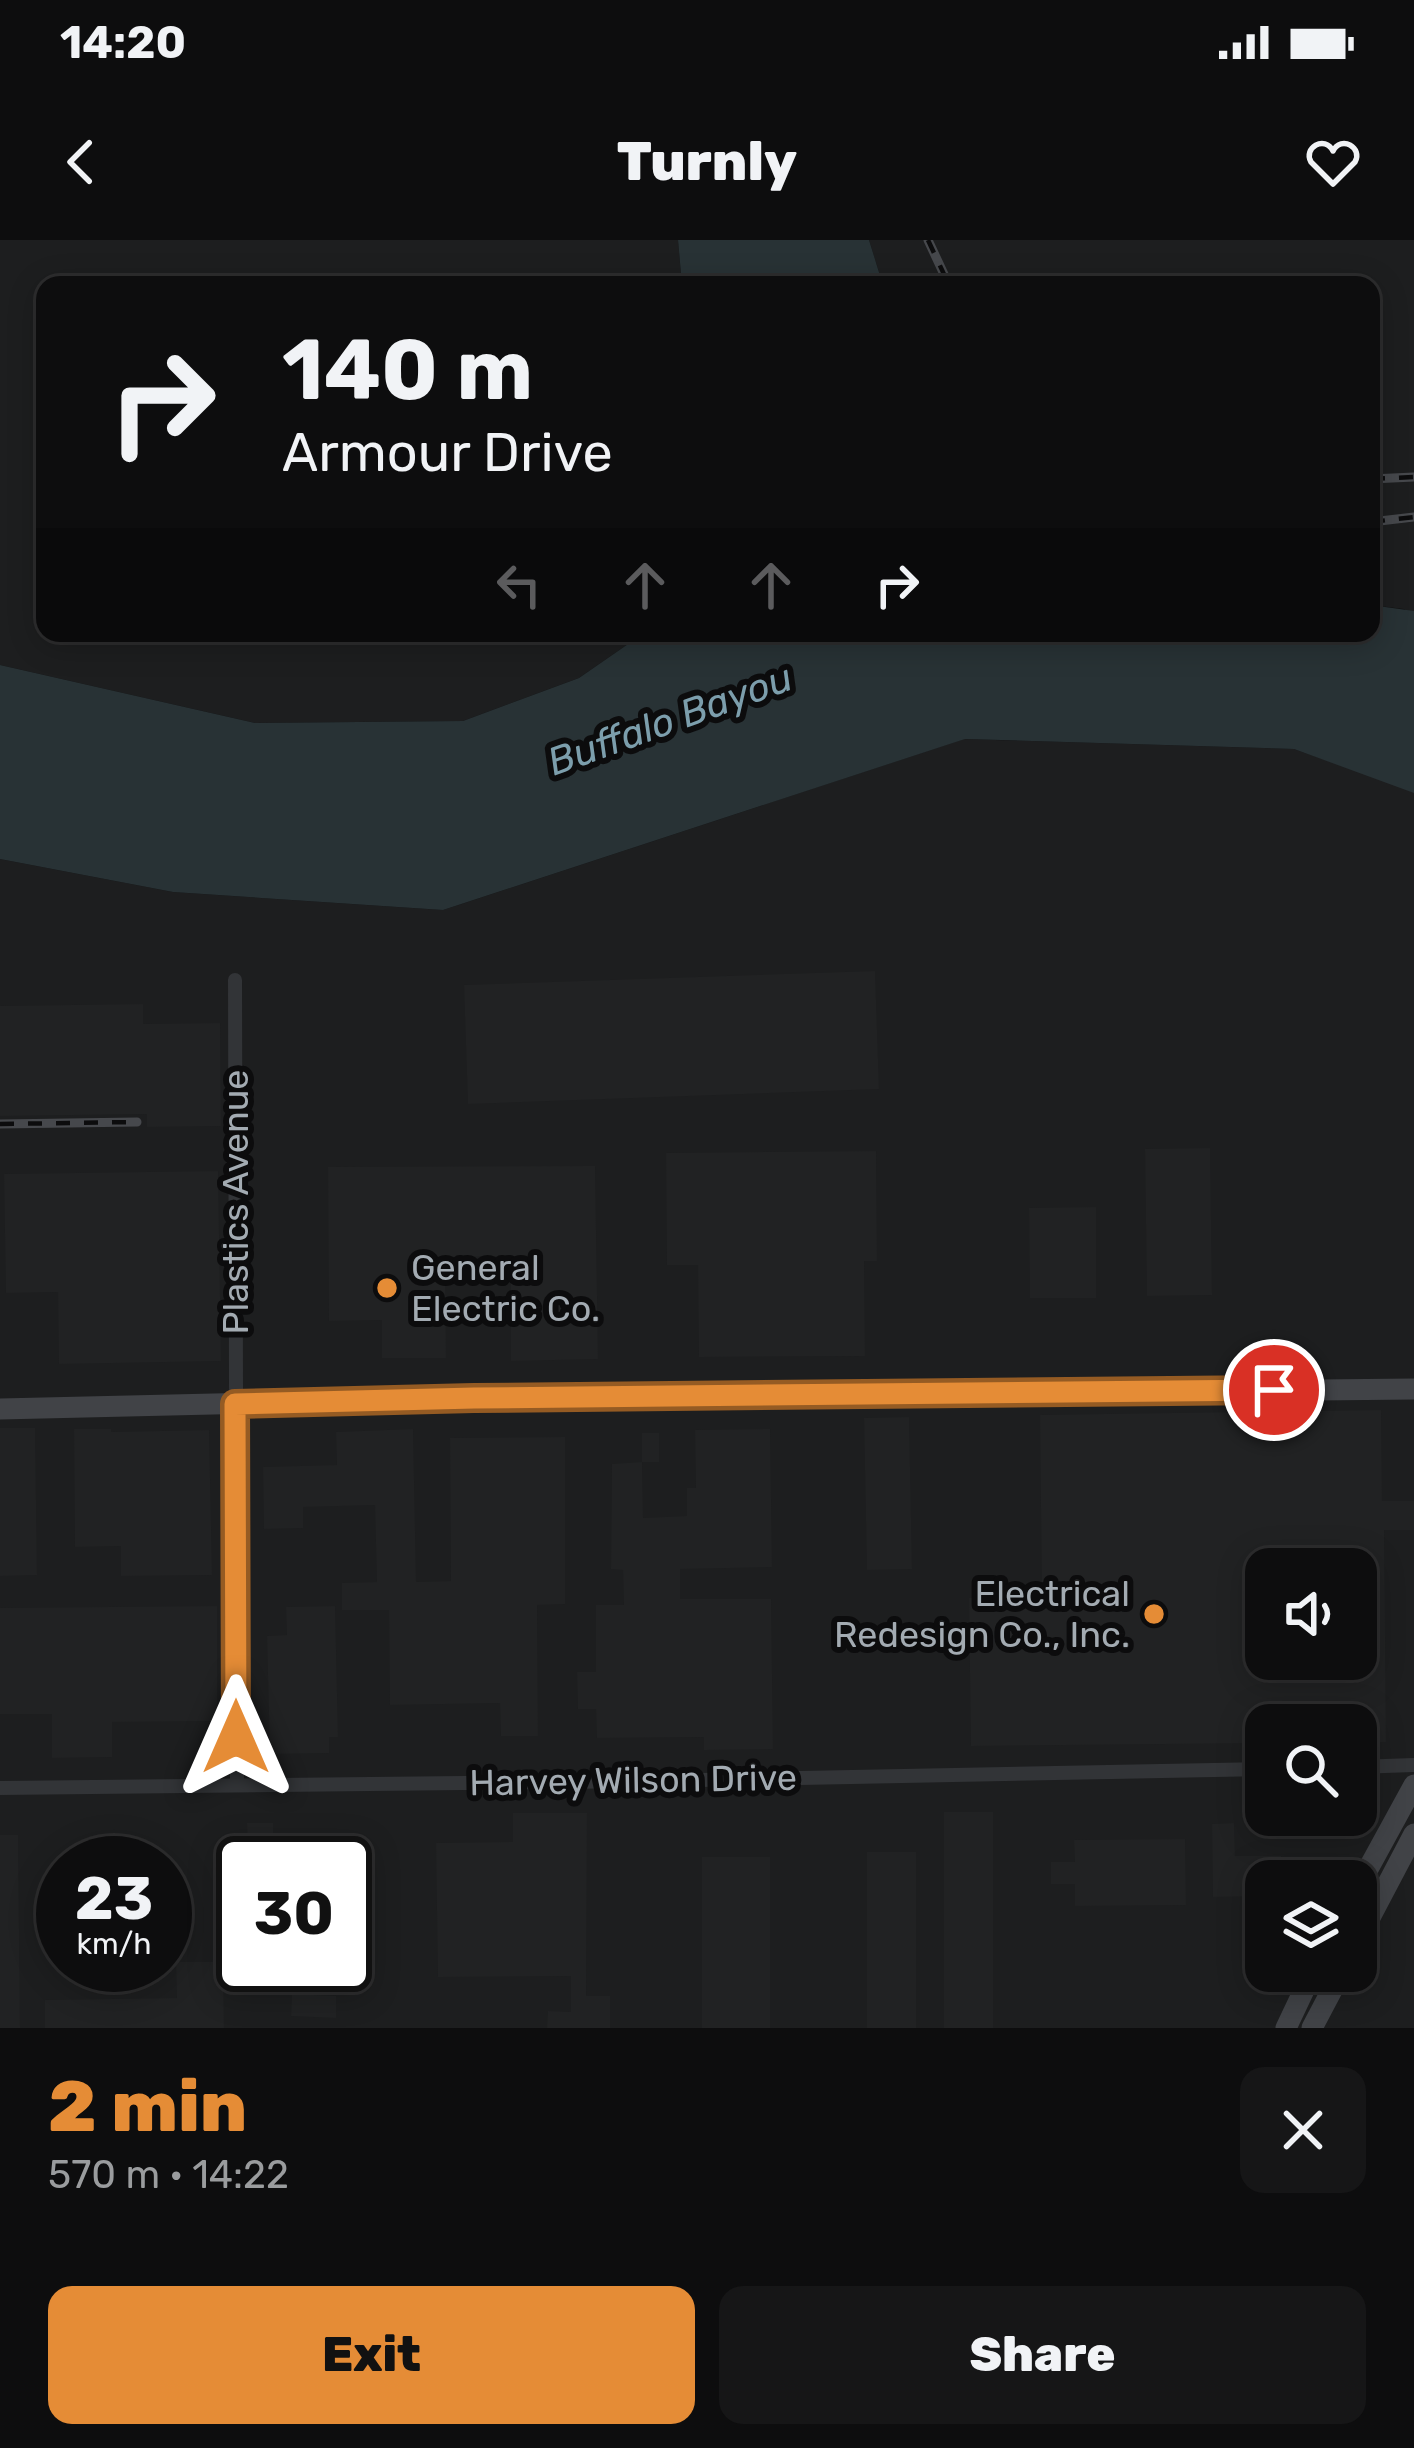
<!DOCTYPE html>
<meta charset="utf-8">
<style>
:root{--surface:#0d0d0e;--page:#161617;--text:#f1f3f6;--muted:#9a9c9e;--line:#2d2d2e;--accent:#e58c36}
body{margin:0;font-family:Rubik,sans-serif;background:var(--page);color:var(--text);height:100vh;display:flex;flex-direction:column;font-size:45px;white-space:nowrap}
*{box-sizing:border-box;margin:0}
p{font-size:39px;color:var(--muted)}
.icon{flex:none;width:66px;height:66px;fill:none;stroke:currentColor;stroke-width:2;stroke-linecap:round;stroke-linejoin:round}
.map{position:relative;height:1788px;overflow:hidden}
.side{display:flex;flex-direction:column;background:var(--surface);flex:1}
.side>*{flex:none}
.top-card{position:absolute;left:36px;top:36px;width:1344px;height:366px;border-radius:24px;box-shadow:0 6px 30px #0003,0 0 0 3px var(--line);background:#0d0d0e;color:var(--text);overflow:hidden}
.fabs{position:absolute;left:1245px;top:1308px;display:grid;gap:24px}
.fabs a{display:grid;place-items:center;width:132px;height:132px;border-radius:24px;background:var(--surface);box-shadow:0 6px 30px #0003,0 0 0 3px var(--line);font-size:60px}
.speed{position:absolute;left:36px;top:1596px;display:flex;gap:24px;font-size:60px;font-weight:700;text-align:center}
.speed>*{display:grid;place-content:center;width:156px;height:156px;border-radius:50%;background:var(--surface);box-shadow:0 6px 30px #0003,0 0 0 3px var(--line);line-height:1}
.speed small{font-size:30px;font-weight:400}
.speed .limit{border:6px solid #111;border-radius:18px;background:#fff;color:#111}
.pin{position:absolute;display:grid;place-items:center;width:102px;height:102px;color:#fff;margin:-51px;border:6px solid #fff;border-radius:50%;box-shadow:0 3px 12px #0007}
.me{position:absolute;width:132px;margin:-66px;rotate:0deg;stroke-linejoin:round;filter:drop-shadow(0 0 9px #0008)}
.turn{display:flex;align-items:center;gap:42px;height:252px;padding:0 48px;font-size:54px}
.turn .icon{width:156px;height:156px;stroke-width:2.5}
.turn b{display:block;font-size:84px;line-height:102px}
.lanes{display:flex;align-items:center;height:114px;padding:0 48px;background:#0003;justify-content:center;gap:60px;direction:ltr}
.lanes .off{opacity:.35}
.round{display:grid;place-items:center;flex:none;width:126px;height:126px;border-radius:24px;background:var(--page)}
.overview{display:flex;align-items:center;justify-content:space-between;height:204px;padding:0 48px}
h1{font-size:72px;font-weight:800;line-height:90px;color:var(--accent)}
.action{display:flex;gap:24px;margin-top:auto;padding:24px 48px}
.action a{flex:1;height:138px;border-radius:24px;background:var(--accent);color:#111;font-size:48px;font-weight:800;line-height:138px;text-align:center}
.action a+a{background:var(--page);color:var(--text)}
.status{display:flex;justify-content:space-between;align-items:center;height:84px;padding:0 60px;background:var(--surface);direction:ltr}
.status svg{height:33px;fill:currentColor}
header{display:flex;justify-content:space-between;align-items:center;height:156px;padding:0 48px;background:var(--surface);font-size:54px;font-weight:800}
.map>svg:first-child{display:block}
.built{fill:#1d1e1f;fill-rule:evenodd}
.water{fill:#283235}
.building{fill:#212223;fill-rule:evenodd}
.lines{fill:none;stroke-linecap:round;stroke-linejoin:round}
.street{stroke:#323437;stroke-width:14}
.secondary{stroke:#414347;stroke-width:21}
.rail-casing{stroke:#46484c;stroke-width:9}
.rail{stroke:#0c0c0d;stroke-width:4.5;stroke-dasharray:14;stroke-linecap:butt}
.route-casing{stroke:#955b23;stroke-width:30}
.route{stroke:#e58c36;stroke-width:21}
.poi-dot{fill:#e58c36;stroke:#0c0c0d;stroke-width:4.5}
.labels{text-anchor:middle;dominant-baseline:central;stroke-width:12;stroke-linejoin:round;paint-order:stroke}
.street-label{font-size:36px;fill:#a3abb2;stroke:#0c0c0d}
.poi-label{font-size:36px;fill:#a3abb2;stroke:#0c0c0d;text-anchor:start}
.water-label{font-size:39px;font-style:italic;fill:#7c9eac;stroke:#0c0c0d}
</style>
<div class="status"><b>14:20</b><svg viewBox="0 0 49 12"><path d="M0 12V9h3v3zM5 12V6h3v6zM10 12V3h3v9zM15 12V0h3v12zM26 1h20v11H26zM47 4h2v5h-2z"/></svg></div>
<header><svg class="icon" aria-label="back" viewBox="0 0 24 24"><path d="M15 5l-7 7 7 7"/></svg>Turnly<svg class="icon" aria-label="heart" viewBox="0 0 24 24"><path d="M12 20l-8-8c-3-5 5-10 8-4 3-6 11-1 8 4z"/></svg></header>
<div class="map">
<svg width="1414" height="1788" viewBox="0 0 1414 1788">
<rect width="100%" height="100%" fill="#111112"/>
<g class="built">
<polygon points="0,0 678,0 682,45 45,45 45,393 644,393 579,438 463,481 255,483 0,425"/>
<polygon points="869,0 1414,0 1414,375 1404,369 1371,365 1371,45 883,45"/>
<path d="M964,499L1294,509L1414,551V1788H0V619L173,652L443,670ZM1266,1329H1356V1419H1266ZM1266,1485H1356V1575H1266ZM63,1623H165V1725H63ZM243,1623H345V1725H243ZM1266,1641H1356V1731H1266Z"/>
</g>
<g class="water">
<polygon points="678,0 869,0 883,45 682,45"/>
<polygon points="1371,365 1414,371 1414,553 1294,509 965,499 443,670 173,652 0,619 0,425 255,483 463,481 579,438 644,393 1371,393"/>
</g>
<g class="building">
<polygon points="875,731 879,849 468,864 464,745"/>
<polygon points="143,764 143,784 220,783 221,886 147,887 147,874 0,876 0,766"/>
<polygon points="1210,908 1212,1055 1147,1056 1145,909"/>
<polygon points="876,911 877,1021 864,1021 865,1116 699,1117 698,1025 667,1025 666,913"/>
<polygon points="595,926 598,1119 511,1121 511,1016 445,1017 446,1118 382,1118 382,1080 329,1081 328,927"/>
<polygon points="218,931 221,1121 59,1124 58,1052 6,1053 4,934"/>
<polygon points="1096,967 1096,1058 1030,1058 1029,968"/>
<path d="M1381,1170L1382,1261H1414V1290H1384L1386,1502H1356V1485H1266V1503L971,1506L969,1358H1042L1040,1175ZM1266,1329H1356V1419H1266Z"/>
<polygon points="909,1177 912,1329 867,1330 864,1178"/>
<polygon points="0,1188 35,1188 37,1335 0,1336"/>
<polygon points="74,1189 111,1189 111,1192 209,1190 212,1335 121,1336 121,1306 75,1307"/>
<polygon points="413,1189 416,1342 451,1341 450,1198 565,1197 565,1364 537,1365 538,1496 501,1496 500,1463 390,1465 389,1370 342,1370 342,1343 377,1342 375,1265 303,1267 303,1288 264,1289 263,1227 337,1225 336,1192"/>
<polygon points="770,1189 772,1327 680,1329 680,1359 771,1359 773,1509 704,1510 704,1497 597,1498 596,1469 578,1469 577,1432 596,1432 596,1365 624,1365 623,1330 611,1329 612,1224 642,1222 643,1278 687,1276 687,1248 696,1248 695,1190"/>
<rect x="642" y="1193" width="17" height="29"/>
<polygon points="217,1366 217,1481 112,1482 112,1517 52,1518 52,1474 0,1474 0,1368"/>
<polygon points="335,1366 338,1497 329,1497 329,1513 270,1514 267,1396 287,1395 286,1367"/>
<rect x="944" y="1572" width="49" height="216"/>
<polygon points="513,1573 587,1573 586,1756 610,1756 610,1788 547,1788 548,1771 571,1772 571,1736 438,1737 436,1603 513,1602"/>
<polygon points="247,1583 273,1583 273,1623 248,1623"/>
<polygon points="1234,1583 1235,1616 1281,1616 1282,1641 1266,1641 1266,1656 1213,1657 1212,1584"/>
<polygon points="0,1595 18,1595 20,1788 0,1788"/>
<polygon points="1185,1599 1186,1665 1075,1666 1075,1644 1051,1644 1051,1622 1075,1622 1074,1600"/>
<rect x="867" y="1612" width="49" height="176"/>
<rect x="702" y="1617" width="68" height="171"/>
<polygon points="176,1722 223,1722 224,1788 45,1788 45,1760 177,1758"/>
<polygon points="292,1754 336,1756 336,1778 291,1776"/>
</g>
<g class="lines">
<g class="street">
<polyline points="235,740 237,1545"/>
<polyline points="1356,1527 1414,1525"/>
<polyline points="0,1548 648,1541 1266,1529"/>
</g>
<g class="secondary">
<polyline points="0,1169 474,1158 1414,1149"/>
<polyline points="1356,1651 1414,1545"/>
<polyline points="1356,1704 1414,1594"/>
<polyline points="1286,1788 1313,1731"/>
<polyline points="1312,1788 1342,1731"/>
</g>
<g class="rail-casing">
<g id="rail">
<polyline points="928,0 949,45"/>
<polyline points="1371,239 1414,237"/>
<polyline points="1371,282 1414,277"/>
<polyline points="0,884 137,882"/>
</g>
</g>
<use href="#rail" class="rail"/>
</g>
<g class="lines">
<g class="route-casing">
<polyline id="route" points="236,1497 235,1164 474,1158 1274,1150"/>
</g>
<use href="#route" class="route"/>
</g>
<g class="poi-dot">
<circle cx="387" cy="1048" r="12"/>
<circle cx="1154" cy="1374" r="12"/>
</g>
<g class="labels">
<g class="street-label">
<text transform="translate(235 962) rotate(-90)">Plastics Avenue</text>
<text transform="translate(633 1540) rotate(-1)">Harvey Wilson Drive</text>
</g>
<g class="poi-label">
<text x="411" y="1027">General<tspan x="411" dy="41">Electric Co.</tspan></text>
<text x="1130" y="1353" text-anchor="end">Electrical<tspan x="1130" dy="41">Redesign Co., Inc.</tspan></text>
</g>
<g class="water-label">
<text transform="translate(670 480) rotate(-20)">Buffalo Bayou</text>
</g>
</g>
</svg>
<div class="fabs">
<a><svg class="icon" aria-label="sound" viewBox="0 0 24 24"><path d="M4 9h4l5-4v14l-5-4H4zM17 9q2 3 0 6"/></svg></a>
<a><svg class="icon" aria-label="search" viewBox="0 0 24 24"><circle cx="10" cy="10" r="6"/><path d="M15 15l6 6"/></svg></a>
<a><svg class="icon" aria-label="layers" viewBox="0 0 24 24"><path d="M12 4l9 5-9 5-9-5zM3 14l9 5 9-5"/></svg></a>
</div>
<div class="speed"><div>23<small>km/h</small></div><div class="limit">30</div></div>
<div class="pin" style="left:1274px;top:1150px;background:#d93025"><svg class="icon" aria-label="arrive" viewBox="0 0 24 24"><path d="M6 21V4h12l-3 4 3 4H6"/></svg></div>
<svg class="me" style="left:236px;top:1497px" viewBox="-20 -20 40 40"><path d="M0-17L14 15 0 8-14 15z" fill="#e58c36" stroke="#fff" stroke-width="4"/></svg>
<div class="top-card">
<div class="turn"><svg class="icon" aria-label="right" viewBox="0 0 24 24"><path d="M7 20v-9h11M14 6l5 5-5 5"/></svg><div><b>140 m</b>Armour Drive</div></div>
<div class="lanes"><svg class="icon off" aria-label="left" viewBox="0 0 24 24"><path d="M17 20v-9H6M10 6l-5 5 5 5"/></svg><svg class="icon off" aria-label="ahead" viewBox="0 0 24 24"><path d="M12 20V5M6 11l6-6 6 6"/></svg><svg class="icon off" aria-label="ahead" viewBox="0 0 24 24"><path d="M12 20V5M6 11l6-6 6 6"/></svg><svg class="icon" aria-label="right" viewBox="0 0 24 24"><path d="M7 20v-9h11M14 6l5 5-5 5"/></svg></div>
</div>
</div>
<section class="side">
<div class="overview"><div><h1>2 min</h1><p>570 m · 14:22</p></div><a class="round"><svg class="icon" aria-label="close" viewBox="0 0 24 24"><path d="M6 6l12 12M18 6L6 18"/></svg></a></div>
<div class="action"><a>Exit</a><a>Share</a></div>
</section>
